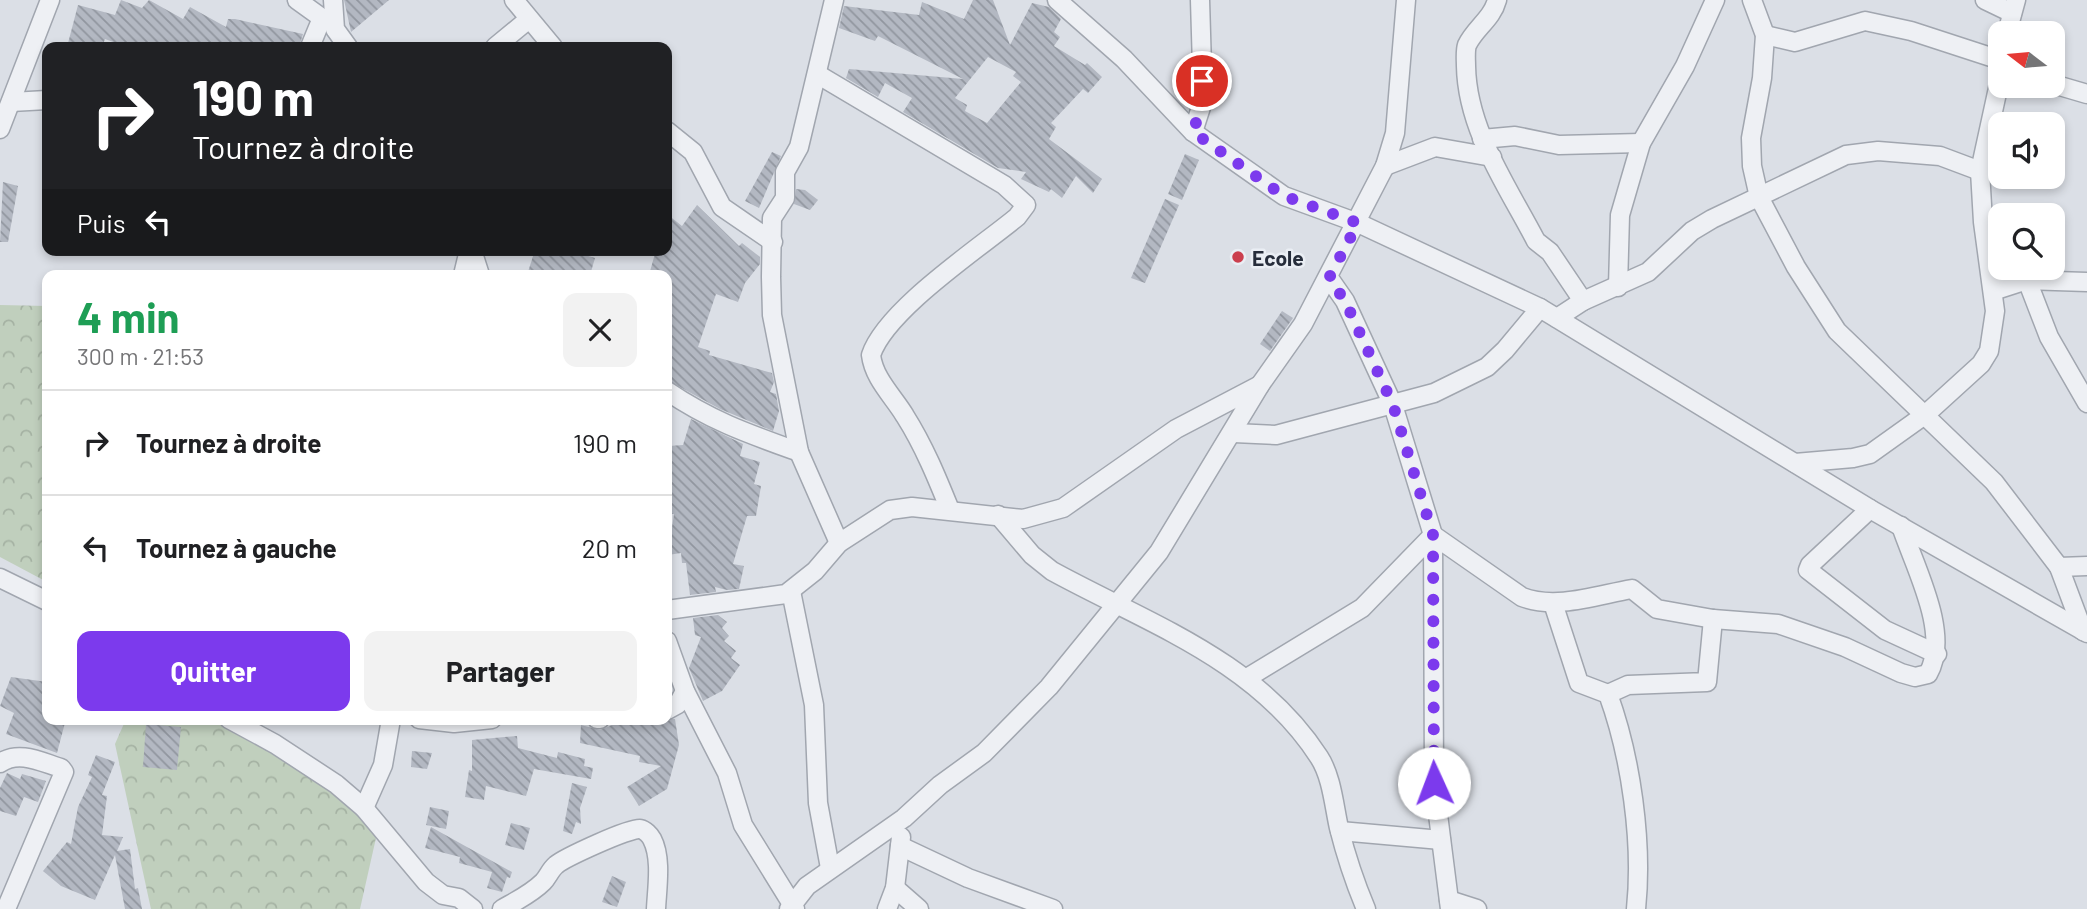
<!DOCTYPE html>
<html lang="fr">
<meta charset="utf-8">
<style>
:root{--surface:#fff;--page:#f2f2f2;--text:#202124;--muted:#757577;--line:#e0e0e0;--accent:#7c3aed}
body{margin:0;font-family:Barlow,sans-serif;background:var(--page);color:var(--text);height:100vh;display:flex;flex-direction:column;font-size:26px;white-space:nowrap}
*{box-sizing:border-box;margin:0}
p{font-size:23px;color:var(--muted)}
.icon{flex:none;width:38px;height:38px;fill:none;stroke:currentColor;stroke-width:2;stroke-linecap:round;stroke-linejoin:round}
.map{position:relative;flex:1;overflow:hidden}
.side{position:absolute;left:42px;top:270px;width:630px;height:455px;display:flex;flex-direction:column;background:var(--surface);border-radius:14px;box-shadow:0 4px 10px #0003}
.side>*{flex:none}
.hud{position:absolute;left:42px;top:42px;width:630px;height:214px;border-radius:14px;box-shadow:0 4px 10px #0003;background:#202124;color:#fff;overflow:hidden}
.needle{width:46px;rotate:286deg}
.controls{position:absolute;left:1988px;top:21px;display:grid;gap:14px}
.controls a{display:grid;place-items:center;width:77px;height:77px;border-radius:14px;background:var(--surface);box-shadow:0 4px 10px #0003;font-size:35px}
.pin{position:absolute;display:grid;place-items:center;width:60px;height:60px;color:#fff;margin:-30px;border:4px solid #fff;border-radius:50%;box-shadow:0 2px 7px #0007}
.me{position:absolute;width:77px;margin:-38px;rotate:358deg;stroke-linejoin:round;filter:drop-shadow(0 0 5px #0008)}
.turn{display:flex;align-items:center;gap:24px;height:147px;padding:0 35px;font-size:32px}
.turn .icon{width:91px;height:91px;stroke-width:2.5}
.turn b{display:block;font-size:49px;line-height:60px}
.then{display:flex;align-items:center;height:66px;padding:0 35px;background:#0003;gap:14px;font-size:26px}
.round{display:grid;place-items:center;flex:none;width:74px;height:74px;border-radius:14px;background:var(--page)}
.headline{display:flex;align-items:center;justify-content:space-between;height:119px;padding:0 35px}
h1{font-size:42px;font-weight:700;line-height:52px;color:#1e9e55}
.cta{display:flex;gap:14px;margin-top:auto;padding:14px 35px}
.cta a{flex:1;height:80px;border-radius:14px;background:var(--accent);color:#fff;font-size:28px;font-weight:700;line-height:80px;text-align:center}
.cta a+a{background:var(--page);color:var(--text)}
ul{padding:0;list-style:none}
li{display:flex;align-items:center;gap:21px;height:105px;padding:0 35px;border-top:2px solid var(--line)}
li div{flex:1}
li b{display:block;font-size:26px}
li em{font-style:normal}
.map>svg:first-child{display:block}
.forest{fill:url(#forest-crowns)}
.building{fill:url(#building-back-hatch);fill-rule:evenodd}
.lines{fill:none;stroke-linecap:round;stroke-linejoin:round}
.street-casing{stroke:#a1a6af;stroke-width:21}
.street{stroke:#eef0f4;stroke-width:18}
.route{stroke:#7c3aed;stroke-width:12;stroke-dasharray:0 21.6}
.poi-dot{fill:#cb3f4e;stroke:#eaeef4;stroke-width:2.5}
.labels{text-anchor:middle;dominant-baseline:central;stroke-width:5;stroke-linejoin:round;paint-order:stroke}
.poi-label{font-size:21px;font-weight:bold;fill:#262d3b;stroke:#eaeef4;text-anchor:start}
</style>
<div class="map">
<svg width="2087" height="909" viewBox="0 0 2087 909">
<defs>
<pattern id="forest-crowns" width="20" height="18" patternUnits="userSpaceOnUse" patternTransform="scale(1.75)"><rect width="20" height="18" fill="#c0cfbd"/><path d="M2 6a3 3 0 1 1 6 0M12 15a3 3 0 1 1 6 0" fill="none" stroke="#a5b2a3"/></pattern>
<pattern id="building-back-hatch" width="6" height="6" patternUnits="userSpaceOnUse" patternTransform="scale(1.75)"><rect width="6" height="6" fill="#b3b8c2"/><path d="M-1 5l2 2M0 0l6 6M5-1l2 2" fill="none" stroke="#91969f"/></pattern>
</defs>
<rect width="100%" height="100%" fill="#dbdfe6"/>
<g class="forest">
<polygon points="0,305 47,306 47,582 0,557"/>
<polygon points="126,719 240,719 378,829 360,909 151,909 115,744"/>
</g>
<g class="building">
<polygon points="121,0 142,8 149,0 183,19 190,7 226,27 228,19 235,19 303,34 299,47 127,47 105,39 102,47 67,47 78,5 115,15"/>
<polygon points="344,0 389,0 351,32"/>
<path d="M973,0H993L1010,45L1032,3L1049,7L1061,19L1054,32L1060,37L1054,46L1085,65L1087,63L1102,77L1088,93L1083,89L1051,123L1056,127L1049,139L1102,179L1093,193L1076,176L1062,198L1051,189L1049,192L1021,179L1026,172L998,168L903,112L912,98L885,83L878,97L846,78L849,69L963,79L878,36L875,41L839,28L844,6L919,15L922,2L964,19ZM988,57L1016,72L1013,76L1021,82L987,123L965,111L967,105L955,98Z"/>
<polygon points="772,152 781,156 759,208 745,201"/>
<polygon points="1185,154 1199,160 1182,200 1168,194"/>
<polygon points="3,182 18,186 8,242 0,242"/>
<polygon points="796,189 805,190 818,200 810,210 794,204"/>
<polygon points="1165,199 1179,205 1145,283 1131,278"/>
<polygon points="697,205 739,246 742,243 760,257 760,264 745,283 738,302 716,294 698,347 710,351 709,355 772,373 774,382 770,392 776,394 779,411 773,431 720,409 667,380 667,275 649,275 656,250 667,250 667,214 682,226"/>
<polygon points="535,250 568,250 595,258 590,275 527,275"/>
<polygon points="1282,311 1293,318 1270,351 1260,344"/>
<polygon points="691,419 743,444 740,456 760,462 754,484 761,486 756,516 747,516 733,564 744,566 739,589 727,590 715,587 716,592 690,595 686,563 682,563 681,553 668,555 674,514 671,514 670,487 667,486 669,446 683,445"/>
<polygon points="718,615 727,622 722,628 729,636 724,641 736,651 731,658 740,665 722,691 703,701 689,668 701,637 695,635 693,618"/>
<polygon points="11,677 47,682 47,719 66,719 57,753 6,734 14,713 0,706"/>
<polygon points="636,719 675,719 679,745 667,789 639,806 627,787 661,766 639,762 640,756 580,743 581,725 600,730 612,725 613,720"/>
<polygon points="146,724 181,727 177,770 143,767"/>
<polygon points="517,736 518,748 557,758 558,752 585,759 584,766 593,768 591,779 534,769 526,796 486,786 484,800 465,797 469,770 472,771 472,740"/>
<polygon points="412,751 432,753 427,769 411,767"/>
<polygon points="96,755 115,762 102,795 107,796 102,835 123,837 117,851 130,849 135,889 138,888 142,909 125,909 115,855 95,900 61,886 43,871 67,842 71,844 78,807 92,777 88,775"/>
<polygon points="7,773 20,779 22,774 46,781 38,802 24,797 16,816 0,811 0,788"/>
<polygon points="572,783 587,787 580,808 581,824 576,822 572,834 563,831"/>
<polygon points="430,807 449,811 446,829 426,825"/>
<polygon points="511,823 530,828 524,850 505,845"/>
<polygon points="431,827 512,872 510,878 507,877 502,892 487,888 492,872 459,863 460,857 425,848"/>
<polygon points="612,876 626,882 617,907 602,902"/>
</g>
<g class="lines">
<g class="street-casing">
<g id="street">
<polyline points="297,0 322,18 310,47"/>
<polyline points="333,0 335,29 348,47"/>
<polyline points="514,0 553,47"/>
<polyline points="834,0 799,147 785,172 785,198 772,218 771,277 772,315 799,452 839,543"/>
<polyline points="1057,0 1124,59 1193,132 1284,196 1358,223 1540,308 1870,509 2087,633"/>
<path d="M1497,0C1492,19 1475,28 1467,45C1465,51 1466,60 1466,66C1467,130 1508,187 1536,241L1550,252L1583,301"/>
<polyline points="1752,0 1765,35 1762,78 1751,138 1752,166 1759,197 1796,267 1837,331 1994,482 2059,567 2087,566"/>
<polyline points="1985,0 2012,13"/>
<polyline points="2007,33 2016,0"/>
<polyline points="1765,35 1795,42 1865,21 1911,31 2000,60"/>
<polyline points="495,47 529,19"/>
<path d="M817,74L1004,185L1026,205L1017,217C978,249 886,310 871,355C874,379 893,396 905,416C924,446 937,478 950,510"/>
<polyline points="2053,84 2087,94"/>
<polyline points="11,102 47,100"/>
<polyline points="0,129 50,0"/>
<polyline points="667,131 693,152 722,207 773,242"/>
<polyline points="1193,132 1203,101 1200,0"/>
<polyline points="1482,139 1515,136 1559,145 1641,143"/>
<polyline points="1385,166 1435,147 1492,157"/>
<polyline points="472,250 480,275"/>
<polyline points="463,275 469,250"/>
<polyline points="1329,278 1345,301 1393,405 1433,535 1434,783 1450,909"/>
<polyline points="2027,280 2049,337 2087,403"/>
<polyline points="1618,287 1620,215 1641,143 1685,66 1715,0"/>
<polyline points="1993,291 2027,280 2087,282"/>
<polyline points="1557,318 1583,301 1648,272 1692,231 1712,219 1846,155 1878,151 1940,156 1980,171"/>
<path d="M667,391C711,421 749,434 799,452"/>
<polyline points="1234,433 1276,435 1434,393 1487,367 1505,350 1540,308"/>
<polyline points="1795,463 1853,458 1870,454 1926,414 1981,364 1989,351 1995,311 1983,222 1980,171 2000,79"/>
<polyline points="1870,509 1810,565 1808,570 1885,630 1937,654"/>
<path d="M998,515L1032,555L1052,571C1149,624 1256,660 1319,757C1332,777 1334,806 1339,828C1346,856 1355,883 1366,909"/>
<polyline points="2059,567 2083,631"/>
<polyline points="0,578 47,601"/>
<polyline points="791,591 814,705 818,803 830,868"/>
<path d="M1553,603L1579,683L1608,694C1631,757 1643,842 1636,909"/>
<polyline points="667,610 786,594 815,571 839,543 890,510 912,507 1023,519 1063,508 1176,429 1260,385"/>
<polyline points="667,641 685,691 727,773 743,825 795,909"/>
<path d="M1247,678L1362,608L1433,535L1522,597C1556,610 1597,595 1632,589L1657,609L1713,619L1778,624L1845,647L1901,673L1915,677L1928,674C1951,634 1915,568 1901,526"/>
<polyline points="1608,694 1628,685 1707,682 1713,619"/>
<polyline points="667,710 678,704 685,691"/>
<polyline points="229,719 275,744 336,784 364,808 426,882 443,895 459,898 473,909"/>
<polyline points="419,719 454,723 492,719"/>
<polyline points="597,719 600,719"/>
<path d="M0,763C19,750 41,762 61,768L64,772L6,909"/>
<polyline points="364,808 383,765 391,719"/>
<polyline points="1340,831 1441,840"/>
<polyline points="900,846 968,878 1053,909"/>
<polyline points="895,888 919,909"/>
<polyline points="1449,900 1477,909"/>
<path d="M502,909C516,901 531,894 543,882C548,877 550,870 556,865C564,858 631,827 640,829C645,830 650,835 652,839C662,858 657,888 656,909"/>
<polyline points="789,909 807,886 904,818 940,785 984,753 1049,687 1159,552 1260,385 1303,324 1385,166 1395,133 1406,0"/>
<polyline points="887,909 895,888 901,837"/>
</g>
</g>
<use href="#street" class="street"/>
</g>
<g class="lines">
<polyline class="route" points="1202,81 1203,101 1193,132 1284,196 1358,223 1329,278 1345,301 1393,405 1433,535 1434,783"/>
</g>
<circle class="poi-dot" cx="1238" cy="257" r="7"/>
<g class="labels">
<g class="poi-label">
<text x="1252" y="257">Ecole</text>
</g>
</g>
</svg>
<div class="controls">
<a><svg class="needle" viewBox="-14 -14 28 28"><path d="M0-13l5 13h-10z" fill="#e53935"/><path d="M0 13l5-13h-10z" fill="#757577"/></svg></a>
<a><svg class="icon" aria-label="sound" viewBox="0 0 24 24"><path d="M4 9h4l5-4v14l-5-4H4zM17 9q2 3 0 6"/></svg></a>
<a><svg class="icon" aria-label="search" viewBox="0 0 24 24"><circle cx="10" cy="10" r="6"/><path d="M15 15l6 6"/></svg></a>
</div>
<div class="pin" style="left:1202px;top:81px;background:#d93025"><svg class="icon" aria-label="arrive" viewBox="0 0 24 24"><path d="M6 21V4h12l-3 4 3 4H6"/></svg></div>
<svg class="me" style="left:1434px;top:783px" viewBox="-20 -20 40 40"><circle r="19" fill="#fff"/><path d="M0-13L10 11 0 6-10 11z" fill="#7c3aed"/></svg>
<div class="hud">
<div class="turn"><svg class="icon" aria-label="right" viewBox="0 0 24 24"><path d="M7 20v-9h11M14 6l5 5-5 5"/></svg><div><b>190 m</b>Tournez à droite</div></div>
<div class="then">Puis<svg class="icon" aria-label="left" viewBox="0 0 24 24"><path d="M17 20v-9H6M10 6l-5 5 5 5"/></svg></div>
</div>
<section class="side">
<div class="headline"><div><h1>4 min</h1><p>300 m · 21:53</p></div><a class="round"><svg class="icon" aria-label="close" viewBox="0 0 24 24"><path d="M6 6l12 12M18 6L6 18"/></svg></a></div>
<ul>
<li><svg class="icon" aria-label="right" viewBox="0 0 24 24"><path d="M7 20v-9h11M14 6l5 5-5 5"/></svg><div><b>Tournez à droite</b></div><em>190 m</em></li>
<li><svg class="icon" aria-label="left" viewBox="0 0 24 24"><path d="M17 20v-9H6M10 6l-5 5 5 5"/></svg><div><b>Tournez à gauche</b></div><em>20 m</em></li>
</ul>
<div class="cta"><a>Quitter</a><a>Partager</a></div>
</section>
</div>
